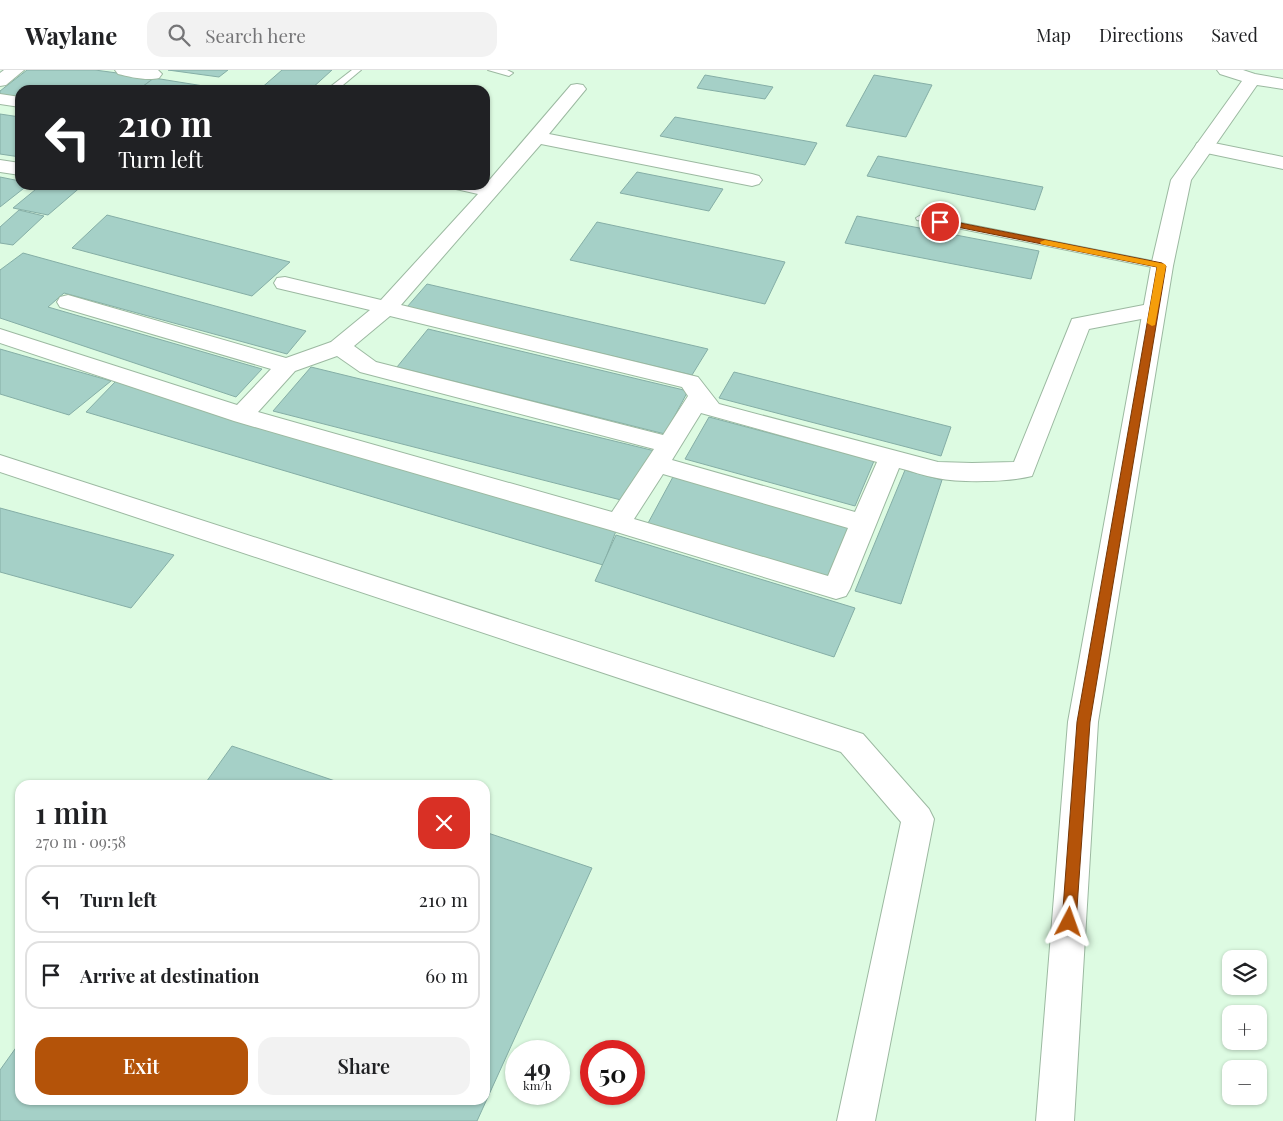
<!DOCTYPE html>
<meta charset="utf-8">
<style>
:root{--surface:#fff;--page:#f2f2f2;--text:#202124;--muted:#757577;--line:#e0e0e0;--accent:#b45309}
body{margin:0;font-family:"Playfair Display",serif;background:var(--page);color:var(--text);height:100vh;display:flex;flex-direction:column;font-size:19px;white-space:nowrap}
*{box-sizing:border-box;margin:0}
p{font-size:16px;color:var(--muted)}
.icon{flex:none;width:28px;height:28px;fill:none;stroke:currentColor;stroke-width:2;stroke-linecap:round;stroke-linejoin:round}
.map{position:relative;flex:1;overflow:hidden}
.panel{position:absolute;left:15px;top:710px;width:475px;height:325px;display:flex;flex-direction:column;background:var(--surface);border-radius:15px;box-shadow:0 1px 4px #0004}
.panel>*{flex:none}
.guide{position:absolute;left:15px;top:15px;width:475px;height:105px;border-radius:15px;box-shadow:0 1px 4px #0004;background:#202124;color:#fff;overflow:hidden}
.tools{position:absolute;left:1222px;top:880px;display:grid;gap:10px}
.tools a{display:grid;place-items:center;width:45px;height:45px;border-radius:10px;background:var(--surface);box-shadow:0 1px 4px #0004;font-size:25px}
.speed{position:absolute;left:505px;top:970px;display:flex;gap:10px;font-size:25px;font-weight:700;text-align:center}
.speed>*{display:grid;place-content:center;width:65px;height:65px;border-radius:50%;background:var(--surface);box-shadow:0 1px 4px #0004;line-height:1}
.speed small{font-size:12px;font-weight:400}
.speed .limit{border:8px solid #d22;background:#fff;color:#111}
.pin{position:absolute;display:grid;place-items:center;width:42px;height:42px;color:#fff;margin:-21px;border:2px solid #fff;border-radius:50%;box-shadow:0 1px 5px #0007}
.me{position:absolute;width:55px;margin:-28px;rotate:4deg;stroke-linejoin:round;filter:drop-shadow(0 0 4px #0008)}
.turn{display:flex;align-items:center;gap:18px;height:105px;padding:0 20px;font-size:22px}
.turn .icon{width:65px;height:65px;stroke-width:2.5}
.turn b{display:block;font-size:35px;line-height:42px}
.round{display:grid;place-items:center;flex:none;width:52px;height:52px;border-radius:15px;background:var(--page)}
.overview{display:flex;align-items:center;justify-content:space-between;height:85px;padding:0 20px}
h1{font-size:30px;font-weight:600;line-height:38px}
.primary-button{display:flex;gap:10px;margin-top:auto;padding:10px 20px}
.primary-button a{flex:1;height:58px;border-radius:15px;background:var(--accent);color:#fff;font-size:20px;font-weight:600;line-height:58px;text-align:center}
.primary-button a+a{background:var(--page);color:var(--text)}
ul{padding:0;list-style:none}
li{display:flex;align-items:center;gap:15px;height:68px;margin:0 10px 8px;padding:0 10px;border:2px solid var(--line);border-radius:15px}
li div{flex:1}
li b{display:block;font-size:19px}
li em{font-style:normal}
header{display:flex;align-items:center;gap:30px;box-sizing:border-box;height:70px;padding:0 25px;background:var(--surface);border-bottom:1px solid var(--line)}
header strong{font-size:24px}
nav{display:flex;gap:28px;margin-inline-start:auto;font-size:18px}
.search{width:350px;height:45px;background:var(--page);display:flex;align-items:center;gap:12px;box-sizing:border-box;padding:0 18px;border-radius:15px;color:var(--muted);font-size:19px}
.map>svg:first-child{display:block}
.building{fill:#a5d0c7;stroke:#85aea6}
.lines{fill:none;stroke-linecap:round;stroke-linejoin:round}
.service-casing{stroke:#9cb9a1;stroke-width:2}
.minor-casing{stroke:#9cb9a1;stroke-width:2}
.secondary-casing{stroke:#9cb9a1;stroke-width:2}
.service{fill:#fff;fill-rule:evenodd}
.minor{fill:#fff;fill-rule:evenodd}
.secondary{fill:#fff;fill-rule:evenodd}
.route{fill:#b45309;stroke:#753606}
.slow{fill:#f59e0b}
</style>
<header>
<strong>Waylane</strong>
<div class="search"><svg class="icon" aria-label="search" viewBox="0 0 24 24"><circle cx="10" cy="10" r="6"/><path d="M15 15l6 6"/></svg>Search here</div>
<nav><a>Map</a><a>Directions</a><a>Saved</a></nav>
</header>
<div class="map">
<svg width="1283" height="1051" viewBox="0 0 1283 1051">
<rect width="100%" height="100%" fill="#ddfbe2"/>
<g class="building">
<polygon points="27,0 95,0 154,8 138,20 20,20 20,28 0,25 0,21"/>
<polygon points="168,0 228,0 219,7"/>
<polygon points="282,0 332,0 310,20 259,20"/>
<polygon points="705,5 773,17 765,29 697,18"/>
<polygon points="874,5 932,15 906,67 846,56"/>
<polygon points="154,8 216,18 213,20 138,20"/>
<polygon points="0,44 20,47 20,87 0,84"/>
<polygon points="675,47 817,73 805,95 660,66"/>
<polygon points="878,86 1043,117 1035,140 867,106"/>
<polygon points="637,102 723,119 709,141 620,123"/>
<polygon points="0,107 20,111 20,115 28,115 0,137"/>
<polygon points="41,115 83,115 48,145 13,138"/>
<polygon points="19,140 44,146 13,175 0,173 0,157"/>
<polygon points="107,145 290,192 252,226 72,178"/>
<polygon points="857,146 1039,181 1031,209 845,173"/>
<polygon points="597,152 785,192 765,234 570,190"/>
<polygon points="23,183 306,261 287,284 64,223 48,237 262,299 236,327 0,248 0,200"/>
<polygon points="427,214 708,279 692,305 407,237"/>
<polygon points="428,259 688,321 665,364 397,297"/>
<polygon points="0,279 111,311 69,345 0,324"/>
<polygon points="311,297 655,381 621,430 273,341"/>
<polygon points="734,302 951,357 941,386 719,328"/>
<polygon points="116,311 616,461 603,495 86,342"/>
<polygon points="709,347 874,391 855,436 685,389"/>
<polygon points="905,400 942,410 901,534 855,521"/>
<polygon points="674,405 851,455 827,508 647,455"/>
<polygon points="0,438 174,485 131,538 0,502"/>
<polygon points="616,465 855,538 834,587 595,511"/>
<polygon points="232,676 347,715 204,715"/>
<polygon points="485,762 592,798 477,1051 0,1051 0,1000 20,972 20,1030 485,1030"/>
</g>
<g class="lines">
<g class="service-casing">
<g id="service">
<polygon points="352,0 361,0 337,20 329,20 330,17"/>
<polygon points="488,0 507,0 513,3 509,6"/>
<polygon points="921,145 1162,193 1167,196 1162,199 917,150 916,148"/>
</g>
</g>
<g class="minor-casing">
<g id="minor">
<polygon points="4,0 24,0 6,15 0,16 0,3"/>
<path d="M115,0H158L162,4L159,8C147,11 130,7 118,4Z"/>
<path d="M577,14L583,15L586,19L549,64L752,104L759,106L762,110L759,114L752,116L541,74L401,235L698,307L719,334L938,392L972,393L1014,392L1072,249L1154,233L1162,235L1165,240L1162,245L1089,259L1032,406C1009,412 961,413 937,408C924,406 912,401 899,398L850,519L846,526L836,529L610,460L234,351L0,273V259L237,335L271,299L60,237L57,232L60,227L68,225L286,288L331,272L370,240L277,218L274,213L277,208L285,207L381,230L478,124L456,119L453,115L486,114L571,15ZM390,246L682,317L688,326L663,365L376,292L354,276ZM337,286L360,302L654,379L612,442L258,342L295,301ZM701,343L877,392L855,442L672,390ZM663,404L848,458L828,506L634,449Z"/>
<polygon points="0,24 20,27 20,37 0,34"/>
<polygon points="1204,71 1283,87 1283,99 1197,81 1195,77 1197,73"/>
<polygon points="0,90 20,93 20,105 0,102"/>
<polygon points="0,385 863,664 929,739 934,749 875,1051 837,1051 901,752 841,682 0,402"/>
</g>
</g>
<g class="secondary-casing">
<polygon id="secondary" points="1217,0 1243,0 1255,4 1283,9 1283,19 1257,15 1191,110 1173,196 1098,652 1074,1051 1036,1051 1068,652 1151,196 1171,110 1242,11 1220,4"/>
</g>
<use href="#service" class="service"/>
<use href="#minor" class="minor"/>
<use href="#secondary" class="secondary"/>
</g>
<polygon class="route" points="940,149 1162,193 1166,196 1090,652 1076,852 1074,856 1069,858 1064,856 1062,852 1077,652 1157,197 937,153 937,150"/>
<polygon class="slow" points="1045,170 1165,194 1166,196 1155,255 1152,256 1147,253 1157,197 1041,174 1040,172"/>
</svg>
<div class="tools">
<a><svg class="icon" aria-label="layers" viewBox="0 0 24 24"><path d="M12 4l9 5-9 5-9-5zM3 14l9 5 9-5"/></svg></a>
<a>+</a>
<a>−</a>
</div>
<div class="speed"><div>49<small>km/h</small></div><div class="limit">50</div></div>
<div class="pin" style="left:940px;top:152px;background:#d93025"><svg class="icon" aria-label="arrive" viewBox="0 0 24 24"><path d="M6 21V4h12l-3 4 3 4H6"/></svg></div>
<svg class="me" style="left:1069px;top:852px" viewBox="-20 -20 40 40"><path d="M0-17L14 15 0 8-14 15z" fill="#b45309" stroke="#fff" stroke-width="4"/></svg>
<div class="guide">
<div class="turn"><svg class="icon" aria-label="left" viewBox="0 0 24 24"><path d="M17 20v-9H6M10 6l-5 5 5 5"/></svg><div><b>210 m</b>Turn left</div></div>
</div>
<section class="panel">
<div class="overview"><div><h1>1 min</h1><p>270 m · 09:58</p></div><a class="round" style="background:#d93025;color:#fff"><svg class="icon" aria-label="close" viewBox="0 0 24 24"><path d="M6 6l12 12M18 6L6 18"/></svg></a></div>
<ul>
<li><svg class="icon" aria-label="left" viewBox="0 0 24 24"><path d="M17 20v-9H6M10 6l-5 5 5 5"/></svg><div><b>Turn left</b></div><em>210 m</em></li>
<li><svg class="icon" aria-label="arrive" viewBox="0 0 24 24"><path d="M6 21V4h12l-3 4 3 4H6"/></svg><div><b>Arrive at destination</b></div><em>60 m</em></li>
</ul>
<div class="primary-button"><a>Exit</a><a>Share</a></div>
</section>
</div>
